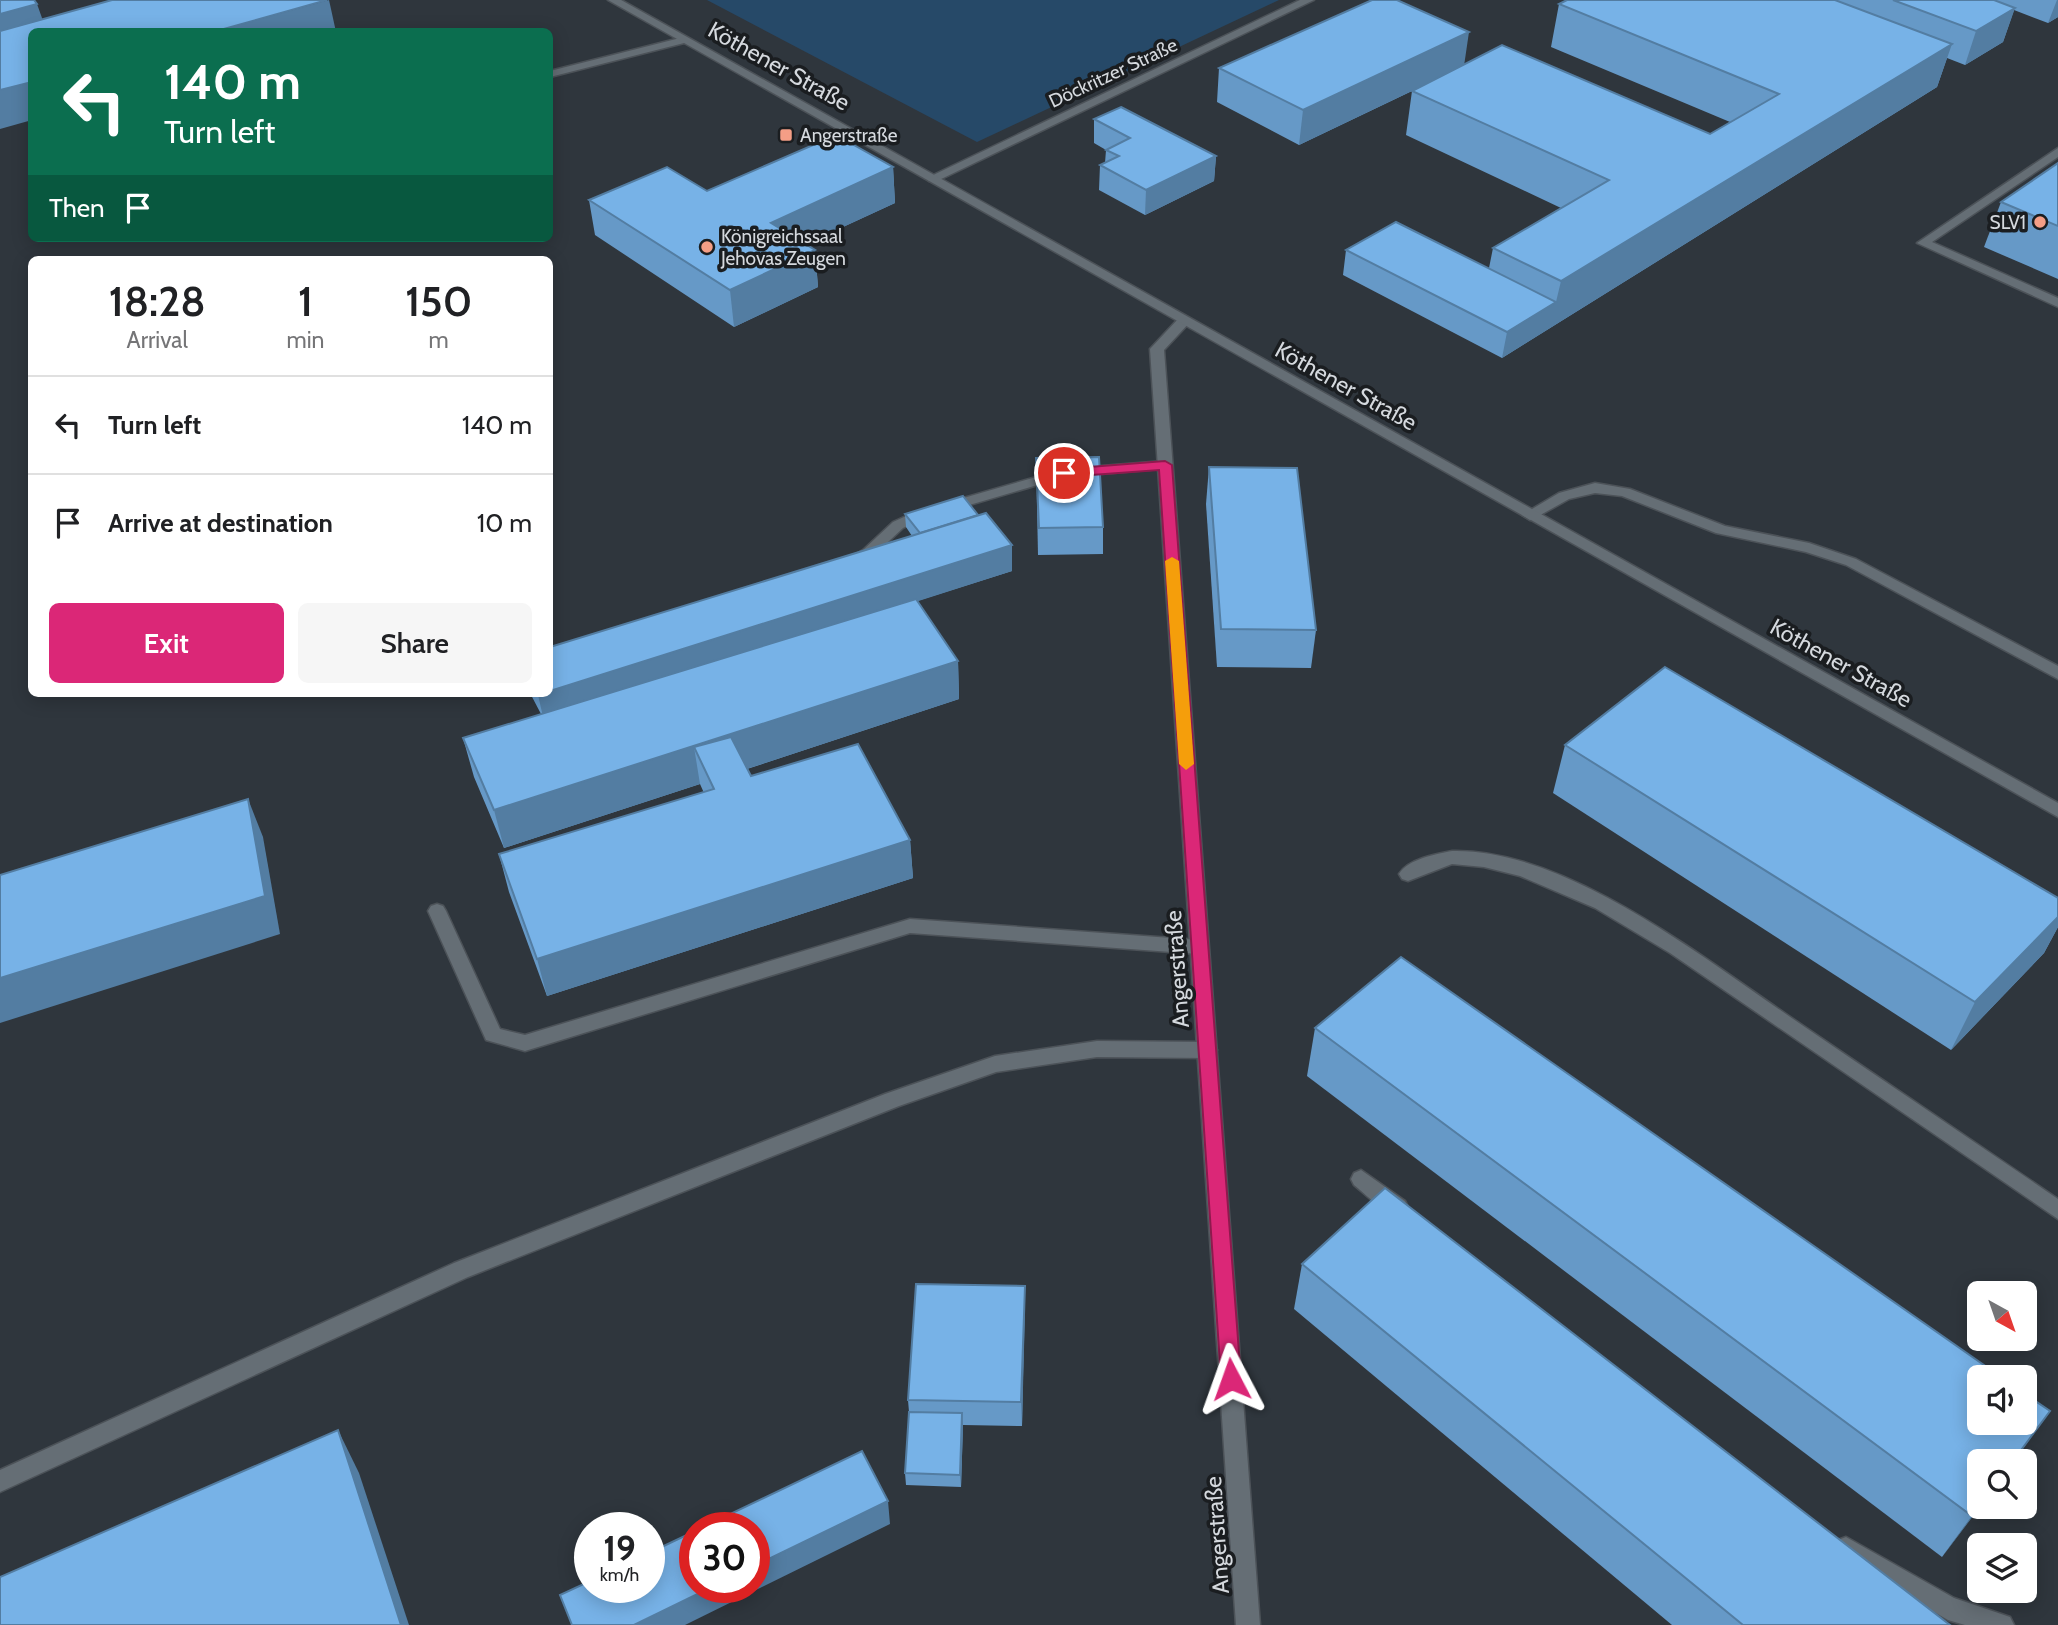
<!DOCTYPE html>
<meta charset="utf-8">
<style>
:root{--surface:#fff;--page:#f6f6f6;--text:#202124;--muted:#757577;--line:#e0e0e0;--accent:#db2777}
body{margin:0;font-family:Cabin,sans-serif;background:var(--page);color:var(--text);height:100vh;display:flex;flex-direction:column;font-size:26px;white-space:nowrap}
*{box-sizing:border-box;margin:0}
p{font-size:23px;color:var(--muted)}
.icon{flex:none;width:38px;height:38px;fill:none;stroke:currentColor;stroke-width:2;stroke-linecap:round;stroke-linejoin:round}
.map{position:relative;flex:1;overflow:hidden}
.side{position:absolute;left:28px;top:256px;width:525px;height:441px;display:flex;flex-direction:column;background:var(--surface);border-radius:10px;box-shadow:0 4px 18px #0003}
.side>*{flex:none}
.top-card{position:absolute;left:28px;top:28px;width:525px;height:214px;border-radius:10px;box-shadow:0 4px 18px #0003;background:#0b6e4f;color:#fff;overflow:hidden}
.needle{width:46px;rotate:140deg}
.buttons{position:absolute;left:1967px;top:1281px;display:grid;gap:14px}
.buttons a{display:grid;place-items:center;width:70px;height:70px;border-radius:10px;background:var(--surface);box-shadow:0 4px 18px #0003;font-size:35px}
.speed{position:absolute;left:574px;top:1512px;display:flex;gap:14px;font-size:35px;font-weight:700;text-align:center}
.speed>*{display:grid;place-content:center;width:91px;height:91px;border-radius:50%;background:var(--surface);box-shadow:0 4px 18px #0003;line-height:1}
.speed small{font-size:18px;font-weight:400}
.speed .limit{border:10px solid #d22;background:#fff;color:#111}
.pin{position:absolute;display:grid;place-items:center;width:60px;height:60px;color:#fff;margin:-30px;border:4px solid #fff;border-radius:50%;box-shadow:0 2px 7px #0007}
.me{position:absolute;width:77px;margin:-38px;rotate:356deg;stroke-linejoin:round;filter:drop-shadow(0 0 5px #0008)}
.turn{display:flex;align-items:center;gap:24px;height:147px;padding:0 21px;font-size:32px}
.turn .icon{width:91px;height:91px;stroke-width:2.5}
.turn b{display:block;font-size:49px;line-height:60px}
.then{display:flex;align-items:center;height:66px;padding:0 21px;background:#0003;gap:14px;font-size:26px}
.eta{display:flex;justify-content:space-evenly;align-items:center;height:119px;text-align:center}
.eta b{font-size:42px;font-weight:600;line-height:49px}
.primary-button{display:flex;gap:14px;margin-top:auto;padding:14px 21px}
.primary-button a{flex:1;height:80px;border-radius:10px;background:var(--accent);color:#fff;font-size:28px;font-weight:600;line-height:80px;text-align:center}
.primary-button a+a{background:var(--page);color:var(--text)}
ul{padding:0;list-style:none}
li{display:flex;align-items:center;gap:21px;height:98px;padding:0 21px;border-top:2px solid var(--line)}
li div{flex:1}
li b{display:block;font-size:26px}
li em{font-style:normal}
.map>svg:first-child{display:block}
.green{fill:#264968}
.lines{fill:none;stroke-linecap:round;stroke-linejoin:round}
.lane-casing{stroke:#4c5258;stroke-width:3}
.street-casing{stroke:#4c5258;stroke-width:3}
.secondary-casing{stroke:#4c5258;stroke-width:3}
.lane{fill:#656e75;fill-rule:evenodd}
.street{fill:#656e75;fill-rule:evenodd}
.secondary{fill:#656e75;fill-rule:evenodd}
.wall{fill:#6699c7}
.shaded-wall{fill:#537da2}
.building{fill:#77b2e7;stroke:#537da2;stroke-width:2}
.route{fill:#db2777;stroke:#8e194d;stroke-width:2}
.slow{fill:#f59e0b}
.poi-dot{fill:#f49e86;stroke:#1a1d20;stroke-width:2.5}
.labels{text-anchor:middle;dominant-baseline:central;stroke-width:7;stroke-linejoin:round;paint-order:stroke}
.far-street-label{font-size:19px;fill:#d5d9de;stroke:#1a1d20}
.far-poi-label{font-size:19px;fill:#d5d9de;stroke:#1a1d20;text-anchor:start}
.street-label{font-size:23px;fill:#d5d9de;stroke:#1a1d20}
</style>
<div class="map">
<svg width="2058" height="1625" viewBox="0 0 2058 1625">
<rect width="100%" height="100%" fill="#2f363d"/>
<polygon class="green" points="707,0 1279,0 977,142"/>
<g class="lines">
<g class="lane-casing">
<g id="lane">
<polygon points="684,37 688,38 688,42 550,77 550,71"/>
<polygon points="2058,148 2058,157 1932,242 2058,298 2058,307 1917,243"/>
<polygon points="1165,461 1172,465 1170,468 1065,477 925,518 903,528 873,556 854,565 846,560 863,550 893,522 915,512 1064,469"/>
<polygon points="1595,483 1630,489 1725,526 1809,543 1856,559 2058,666 2058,679 1846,565 1806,552 1716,533 1622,496 1595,493 1569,499 1535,518 1530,520 1522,515 1559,493"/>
<path d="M1452,851C1567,848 1707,961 1799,1023C1885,1082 1972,1140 2058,1199V1219L1670,953L1595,908L1520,876L1484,867L1452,864L1408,881L1402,879L1399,874C1408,859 1436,854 1452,851Z"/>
<polygon points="437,904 443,906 446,911 500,1029 525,1035 910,919 1199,940 1206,942 1208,947 1206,952 1199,954 910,933 525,1051 486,1040 428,911 431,906"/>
<polygon points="1097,1041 1207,1042 1214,1045 1217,1050 1214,1055 1207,1058 1097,1057 996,1072 899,1106 468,1277 0,1492 0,1470 454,1263 885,1094 995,1056"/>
<path d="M1361,1170L1405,1201L1408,1207L1405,1213C1388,1219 1367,1195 1354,1185L1351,1179L1354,1173Z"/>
<polygon points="1846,1537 1954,1598 2010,1617 2014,1625 1965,1625 1948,1620 1838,1556 1834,1548 1838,1540"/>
</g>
</g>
<g class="street-casing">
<g id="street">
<polygon points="1300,0 1314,0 937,181 929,181 927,178"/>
<polygon points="1184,317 1191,321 1164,350 1260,1625 1236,1625 1150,349 1179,318"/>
</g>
</g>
<g class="secondary-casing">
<polygon id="secondary" points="608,0 621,0 2058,803 2058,817"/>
</g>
<use href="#lane" class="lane"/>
<use href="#street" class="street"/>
<use href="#secondary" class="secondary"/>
</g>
<g class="wall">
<polygon points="1567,0 2058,0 2058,17 2048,23 2014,10 2003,42 1965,65 1947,58 1937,87 1502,358 1343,275 1346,250 1489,268 1493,248 1561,208 1406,135 1412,91 1299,145 1217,102 1219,68 1464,64 1710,134 1730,122 1551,47 1559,4"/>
<polygon points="1094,119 1216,156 1214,181 1145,215 1099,190 1100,165 1105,163 1106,150 1094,143"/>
<polygon points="2058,163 2058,279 1984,247 2001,202"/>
<polygon points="893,167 895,203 806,244 815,250 818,287 734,327 595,235 589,200 707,191"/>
<polygon points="1036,458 1103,527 1103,554 1038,555"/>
<polygon points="1209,467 1316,630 1311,668 1217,667 1206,504"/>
<polygon points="905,514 978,515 1012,545 1012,571 917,601 958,661 959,699 747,769 751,776 910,840 913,878 547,996 509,892 499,854 704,793 700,784 504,848 474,777 463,738 541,714 530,693 550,693 912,536 906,527"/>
<polygon points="1565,745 2058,898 2058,927 2044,953 1951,1050 1553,793"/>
<polygon points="1315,1028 1979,1507 1942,1557 1307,1076"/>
<polygon points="1302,1264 1950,1625 1672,1625 1294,1309"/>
<polygon points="1025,1286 1022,1426 963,1425 961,1487 906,1485 905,1473 909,1412 908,1400"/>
</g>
<g class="shaded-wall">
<polygon points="329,0 336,32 213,32"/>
<polygon points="2057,0 2058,0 2058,17 2048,23"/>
<polygon points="37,4 47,32 0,61 0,14"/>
<polygon points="2015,8 2003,42 1965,65 1976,31"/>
<polygon points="1469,32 1464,66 1299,145 1303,110"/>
<polygon points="1952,44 1937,87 1502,358 1507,332 1556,302 1561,281"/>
<polygon points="32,82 32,120 0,129 0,90"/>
<polygon points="1216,156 1214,181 1145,215 1146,190"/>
<polygon points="893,167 895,203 774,259 771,223"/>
<polygon points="815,250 818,287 734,327 730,290"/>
<polygon points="1012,545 1012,571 544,721 538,695 543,693 550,693 550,691"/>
<polygon points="958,661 959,699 710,781 694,747 700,784 504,848 494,810"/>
<polygon points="248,799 263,837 280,934 0,1023 0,978"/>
<polygon points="910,840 913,878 547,996 537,959"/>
<polygon points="2058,917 2058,927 2044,953 1951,1050 1975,1002"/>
<polygon points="1025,1286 1025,1311 1022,1426 1021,1402"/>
<polygon points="2050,1411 2014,1461 2013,1461"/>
<polygon points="962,1413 963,1425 961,1487 960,1475"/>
<polygon points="338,1430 359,1473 409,1625 401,1625"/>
<polygon points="888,1501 890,1524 685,1625 634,1625 712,1587 754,1587 754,1566"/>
<polygon points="1979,1506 1980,1507 1942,1557"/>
</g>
<g class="building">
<polygon points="0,0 34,0 37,4 0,14"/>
<polygon points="112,0 327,0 213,32 32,32 32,82 0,90 0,31"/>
<polygon points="1372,0 1397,0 1469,32 1303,110 1219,68"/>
<polygon points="1567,0 1835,0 1952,44 1561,281 1493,248 1609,180 1412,91 1502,45 1710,134 1779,94 1559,4"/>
<polygon points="1893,0 1994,0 2015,8 1976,31"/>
<polygon points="1121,107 1216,156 1146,190 1100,165 1119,156 1106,150 1130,138 1094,119"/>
<polygon points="836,135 893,167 771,223 815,250 730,290 589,200 667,167 707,191"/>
<polygon points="2058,163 2058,226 2001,202"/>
<polygon points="1396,222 1556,302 1507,332 1346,250"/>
<polygon points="1099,457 1103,527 1039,528 1036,458"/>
<polygon points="1209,467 1297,468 1316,630 1221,629"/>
<polygon points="963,496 978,515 920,533 905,514"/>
<polygon points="986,513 1012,545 550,691 550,647"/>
<polygon points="916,599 958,661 494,810 463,738"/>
<polygon points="1665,667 2058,898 2058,917 1975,1002 1565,745"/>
<polygon points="731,737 751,776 858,744 910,840 537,959 499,854 714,789 694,747"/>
<polygon points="248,799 265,896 0,978 0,875"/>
<polygon points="1401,957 2001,1377 1979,1377 1979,1423 2025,1423 2025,1394 2050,1411 2013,1461 1979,1461 1979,1506 1972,1516 1315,1028"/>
<polygon points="1385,1188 1950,1625 1743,1625 1302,1264"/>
<polygon points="916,1284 1025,1286 1021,1402 908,1400"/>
<polygon points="909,1412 962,1413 960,1475 905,1473"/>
<polygon points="338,1430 401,1625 0,1625 0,1577"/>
<polygon points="862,1451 888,1501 754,1566 754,1528 701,1528"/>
<polygon points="695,1531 695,1587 712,1587 634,1625 572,1625 560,1595 590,1581 590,1587 649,1587 649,1553"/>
</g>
<polygon class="route" points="1165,461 1172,465 1241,1379 1238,1385 1231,1388 1224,1385 1221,1379 1159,470 1064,477 1057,473 1064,469"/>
<polygon class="slow" points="1172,557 1179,561 1194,764 1186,770 1179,764 1165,561"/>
<g class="poi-dot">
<rect x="779" y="128" width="14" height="14" rx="3.5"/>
<circle cx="2040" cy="222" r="7"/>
<circle cx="707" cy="247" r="7"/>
</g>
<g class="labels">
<g class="far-street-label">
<text transform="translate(1113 73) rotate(-25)">Döckritzer Straße</text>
</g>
<g class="far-poi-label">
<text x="800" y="135">Angerstraße</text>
<text x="2026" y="222" text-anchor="end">SLV1</text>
<text x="721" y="236">Königreichssaal<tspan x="721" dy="22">Jehovas Zeugen</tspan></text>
</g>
<g class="street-label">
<text transform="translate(779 66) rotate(29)">Köthener Straße</text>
<text transform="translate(1346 386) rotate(29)">Köthener Straße</text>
<text transform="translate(1841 663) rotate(29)">Köthener Straße</text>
<text transform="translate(1177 969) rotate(-94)">Angerstraße</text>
<text transform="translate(1217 1535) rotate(-94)">Angerstraße</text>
</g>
</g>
</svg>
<div class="buttons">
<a><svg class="needle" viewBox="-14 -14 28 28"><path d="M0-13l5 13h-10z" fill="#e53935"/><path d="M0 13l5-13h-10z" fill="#757577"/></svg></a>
<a><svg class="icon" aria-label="sound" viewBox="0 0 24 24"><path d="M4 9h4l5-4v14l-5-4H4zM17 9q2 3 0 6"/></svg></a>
<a><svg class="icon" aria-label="search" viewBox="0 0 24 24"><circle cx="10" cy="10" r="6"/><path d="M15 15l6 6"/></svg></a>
<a><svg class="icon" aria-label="layers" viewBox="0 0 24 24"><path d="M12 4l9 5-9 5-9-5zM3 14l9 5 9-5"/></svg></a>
</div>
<div class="speed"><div>19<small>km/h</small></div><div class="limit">30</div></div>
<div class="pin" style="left:1064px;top:473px;background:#d93025"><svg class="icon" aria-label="arrive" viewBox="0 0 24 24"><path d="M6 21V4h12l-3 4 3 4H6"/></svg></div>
<svg class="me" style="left:1231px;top:1379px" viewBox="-20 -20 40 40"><path d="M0-17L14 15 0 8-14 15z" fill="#db2777" stroke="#fff" stroke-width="4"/></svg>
<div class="top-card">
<div class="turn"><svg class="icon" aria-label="left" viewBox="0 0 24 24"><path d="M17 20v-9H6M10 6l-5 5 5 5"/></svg><div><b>140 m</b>Turn left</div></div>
<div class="then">Then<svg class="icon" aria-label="arrive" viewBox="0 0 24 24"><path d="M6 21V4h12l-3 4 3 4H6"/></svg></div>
</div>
<section class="side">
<div class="eta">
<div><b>18:28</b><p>Arrival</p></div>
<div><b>1</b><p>min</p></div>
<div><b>150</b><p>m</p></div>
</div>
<ul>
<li><svg class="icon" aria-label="left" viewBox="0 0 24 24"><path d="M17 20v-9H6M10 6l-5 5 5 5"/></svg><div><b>Turn left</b></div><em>140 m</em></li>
<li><svg class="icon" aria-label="arrive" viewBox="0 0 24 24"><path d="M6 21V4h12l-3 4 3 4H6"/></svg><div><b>Arrive at destination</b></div><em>10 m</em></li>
</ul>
<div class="primary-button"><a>Exit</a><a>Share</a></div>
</section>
</div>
